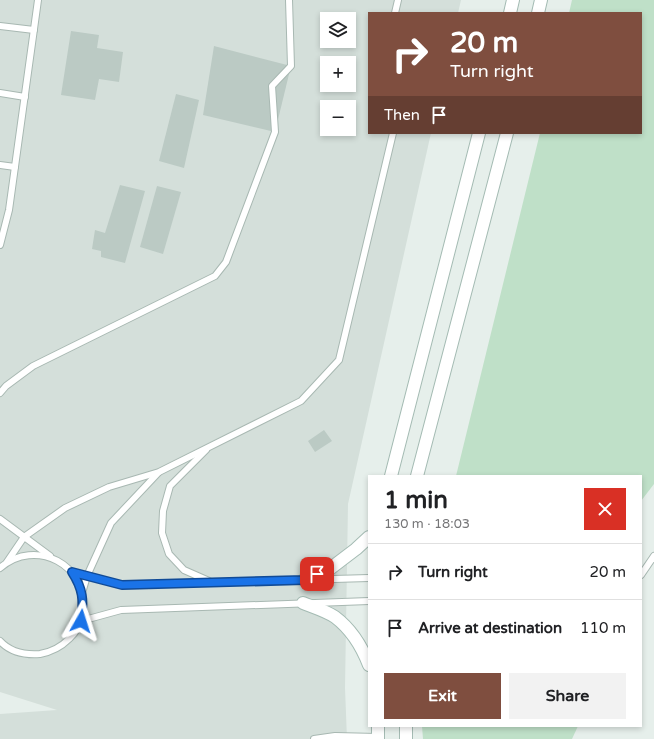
<!DOCTYPE html>
<meta charset="utf-8">
<style>
:root{--surface:#fff;--page:#f2f2f2;--text:#202124;--muted:#757577;--line:#e0e0e0;--accent:#7f4e3f}
body{margin:0;font-family:"Varela Round",sans-serif;background:var(--page);color:var(--text);height:100vh;display:flex;flex-direction:column;font-size:15px;white-space:nowrap}
*{box-sizing:border-box;margin:0}
p{font-size:13px;color:var(--muted)}
.icon{flex:none;width:22px;height:22px;fill:none;stroke:currentColor;stroke-width:2;stroke-linecap:round;stroke-linejoin:round}
.map{position:relative;flex:1;overflow:hidden}
.drawer{position:absolute;left:368px;top:475px;width:274px;height:252px;display:flex;flex-direction:column;background:var(--surface);border-radius:0px;box-shadow:0 2px 6px #0003}
.drawer>*{flex:none}
.top-card{position:absolute;left:368px;top:12px;width:274px;height:122px;border-radius:0px;box-shadow:0 2px 6px #0003;background:#7f4e3f;color:#fff;overflow:hidden}
.fabs{position:absolute;left:320px;top:12px;display:grid;gap:8px}
.fabs a{display:grid;place-items:center;width:36px;height:36px;border-radius:0px;background:var(--surface);box-shadow:0 2px 6px #0003;font-size:20px}
.pin{position:absolute;display:grid;place-items:center;width:34px;height:34px;color:#fff;margin:-17px;border-radius:8px;box-shadow:0 2px 6px #0006}
.me{position:absolute;width:44px;margin:-22px;rotate:6deg;stroke-linejoin:round;filter:drop-shadow(0 0 3px #0008)}
.turn{display:flex;align-items:center;gap:14px;height:84px;padding:0 16px;font-size:18px}
.turn .icon{width:52px;height:52px;stroke-width:2.5}
.turn b{display:block;font-size:28px;line-height:34px}
.then{display:flex;align-items:center;height:38px;padding:0 16px;background:#0003;gap:8px;font-size:15px}
.round{display:grid;place-items:center;flex:none;width:42px;height:42px;border-radius:0px;background:var(--page)}
.head{display:flex;align-items:center;justify-content:space-between;height:68px;padding:0 16px}
h1{font-size:24px;font-weight:700;line-height:30px}
.button{display:flex;gap:8px;margin-top:auto;padding:8px 16px}
.button a{flex:1;height:46px;border-radius:0px;background:var(--accent);color:#fff;font-size:16px;font-weight:700;line-height:46px;text-align:center}
.button a+a{background:var(--page);color:var(--text)}
ul{padding:0;list-style:none}
li{display:flex;align-items:center;gap:12px;height:56px;padding:0 16px;border-top:1px solid var(--line)}
li div{flex:1}
li b{display:block;font-size:15px}
li em{font-style:normal}
.map>svg:first-child{display:block}
.built{fill:#d4dfda;fill-rule:evenodd}
.green{fill:#bfe0c8}
.building{fill:#bbcac4}
.lines{fill:none;stroke-linecap:round;stroke-linejoin:round}
.service-casing{stroke:#a8b8b2;stroke-width:8}
.secondary-casing{stroke:#a4bbb3;stroke-width:14}
.service{stroke:#fff;stroke-width:6}
.secondary{stroke:#fff;stroke-width:12}
.route-casing{stroke:#114b97;stroke-width:10}
.route{stroke:#1a73e8;stroke-width:7}
</style>
<div class="map">
<svg width="654" height="739" viewBox="0 0 654 739">
<rect width="100%" height="100%" fill="#e6efeb"/>
<path class="built" d="M0,0H461L458,13H369V133H431L348,504L345,688L347,739H0V714L57,710L0,692ZM327,19H349V41H327ZM327,63H349V85H327ZM327,107H349V129H327Z"/>
<g class="green">
<polygon points="572,0 654,0 654,484 641,501 641,476 456,476 540,133 641,133 641,13 569,13"/>
<polygon points="422,726 578,726 572,739 423,739"/>
</g>
<g class="building">
<polygon points="71,31 99,35 97,48 123,52 119,82 99,79 95,100 61,95"/>
<polygon points="214,46 291,66 275,132 203,115"/>
<polygon points="176,94 199,100 184,168 159,161"/>
<polygon points="120,185 145,191 125,263 101,257 101,251 92,249 95,230 105,233"/>
<polygon points="157,186 181,192 163,254 140,247"/>
<polygon points="324,430 332,441 315,452 308,441"/>
</g>
<g class="lines">
<g class="service-casing">
<g id="service">
<polyline points="395,13 398,0"/>
<polyline points="0,26 34,30"/>
<polyline points="0,93 25,97"/>
<polyline points="0,165 15,167"/>
<polyline points="0,245 9,210 38,0"/>
<polyline points="0,393 6,386 33,366 215,276 226,262 275,132 272,86 291,66 289,0"/>
<polyline points="206,450 170,486 163,511 162,533 169,554 184,570 209,581"/>
<polyline points="0,519 50,556"/>
<polyline points="7,562 24,537 65,508 109,487 159,472 301,401 339,360 393,133"/>
<path d="M0,568C35,537 90,565 82,612C81,622 77,632 69,639C61,647 51,652 40,654C26,655 10,652 0,641"/>
<polyline points="72,572 122,585 369,578"/>
<polyline points="641,575 654,556"/>
<polyline points="82,593 87,576 111,523 158,473"/>
<polyline points="81,621 121,610 369,601"/>
<polyline points="314,739 335,736 378,737"/>
</g>
</g>
<g class="secondary-casing">
<g id="secondary">
<polyline points="510,13 513,0"/>
<polyline points="538,13 541,0"/>
<polyline points="391,476 479,133"/>
<polyline points="417,476 507,133"/>
<polyline points="304,580 331,568 356,549 369,537"/>
<path d="M303,603C313,607 326,611 335,617C351,629 362,647 369,665"/>
<polyline points="378,726 378,739"/>
<polyline points="406,726 406,739"/>
</g>
</g>
<use href="#service" class="service"/>
<use href="#secondary" class="secondary"/>
</g>
<g class="lines">
<g class="route-casing">
<path id="route" d="M81,621C84,600 83,589 72,572L122,585L304,580L317,574"/>
</g>
<use href="#route" class="route"/>
</g>
</svg>
<div class="fabs">
<a><svg class="icon" aria-label="layers" viewBox="0 0 24 24"><path d="M12 4l9 5-9 5-9-5zM3 14l9 5 9-5"/></svg></a>
<a>+</a>
<a>−</a>
</div>
<div class="pin" style="left:317px;top:574px;background:#d93025"><svg class="icon" aria-label="arrive" viewBox="0 0 24 24"><path d="M6 21V4h12l-3 4 3 4H6"/></svg></div>
<svg class="me" style="left:81px;top:621px" viewBox="-20 -20 40 40"><path d="M0-17L14 15 0 8-14 15z" fill="#1a73e8" stroke="#fff" stroke-width="4"/></svg>
<div class="top-card">
<div class="turn"><svg class="icon" aria-label="right" viewBox="0 0 24 24"><path d="M7 20v-9h11M14 6l5 5-5 5"/></svg><div><b>20 m</b>Turn right</div></div>
<div class="then">Then<svg class="icon" aria-label="arrive" viewBox="0 0 24 24"><path d="M6 21V4h12l-3 4 3 4H6"/></svg></div>
</div>
<section class="drawer">
<div class="head"><div><h1>1 min</h1><p>130 m · 18:03</p></div><a class="round" style="background:#d93025;color:#fff"><svg class="icon" aria-label="close" viewBox="0 0 24 24"><path d="M6 6l12 12M18 6L6 18"/></svg></a></div>
<ul>
<li><svg class="icon" aria-label="right" viewBox="0 0 24 24"><path d="M7 20v-9h11M14 6l5 5-5 5"/></svg><div><b>Turn right</b></div><em>20 m</em></li>
<li><svg class="icon" aria-label="arrive" viewBox="0 0 24 24"><path d="M6 21V4h12l-3 4 3 4H6"/></svg><div><b>Arrive at destination</b></div><em>110 m</em></li>
</ul>
<div class="button"><a>Exit</a><a>Share</a></div>
</section>
</div>
